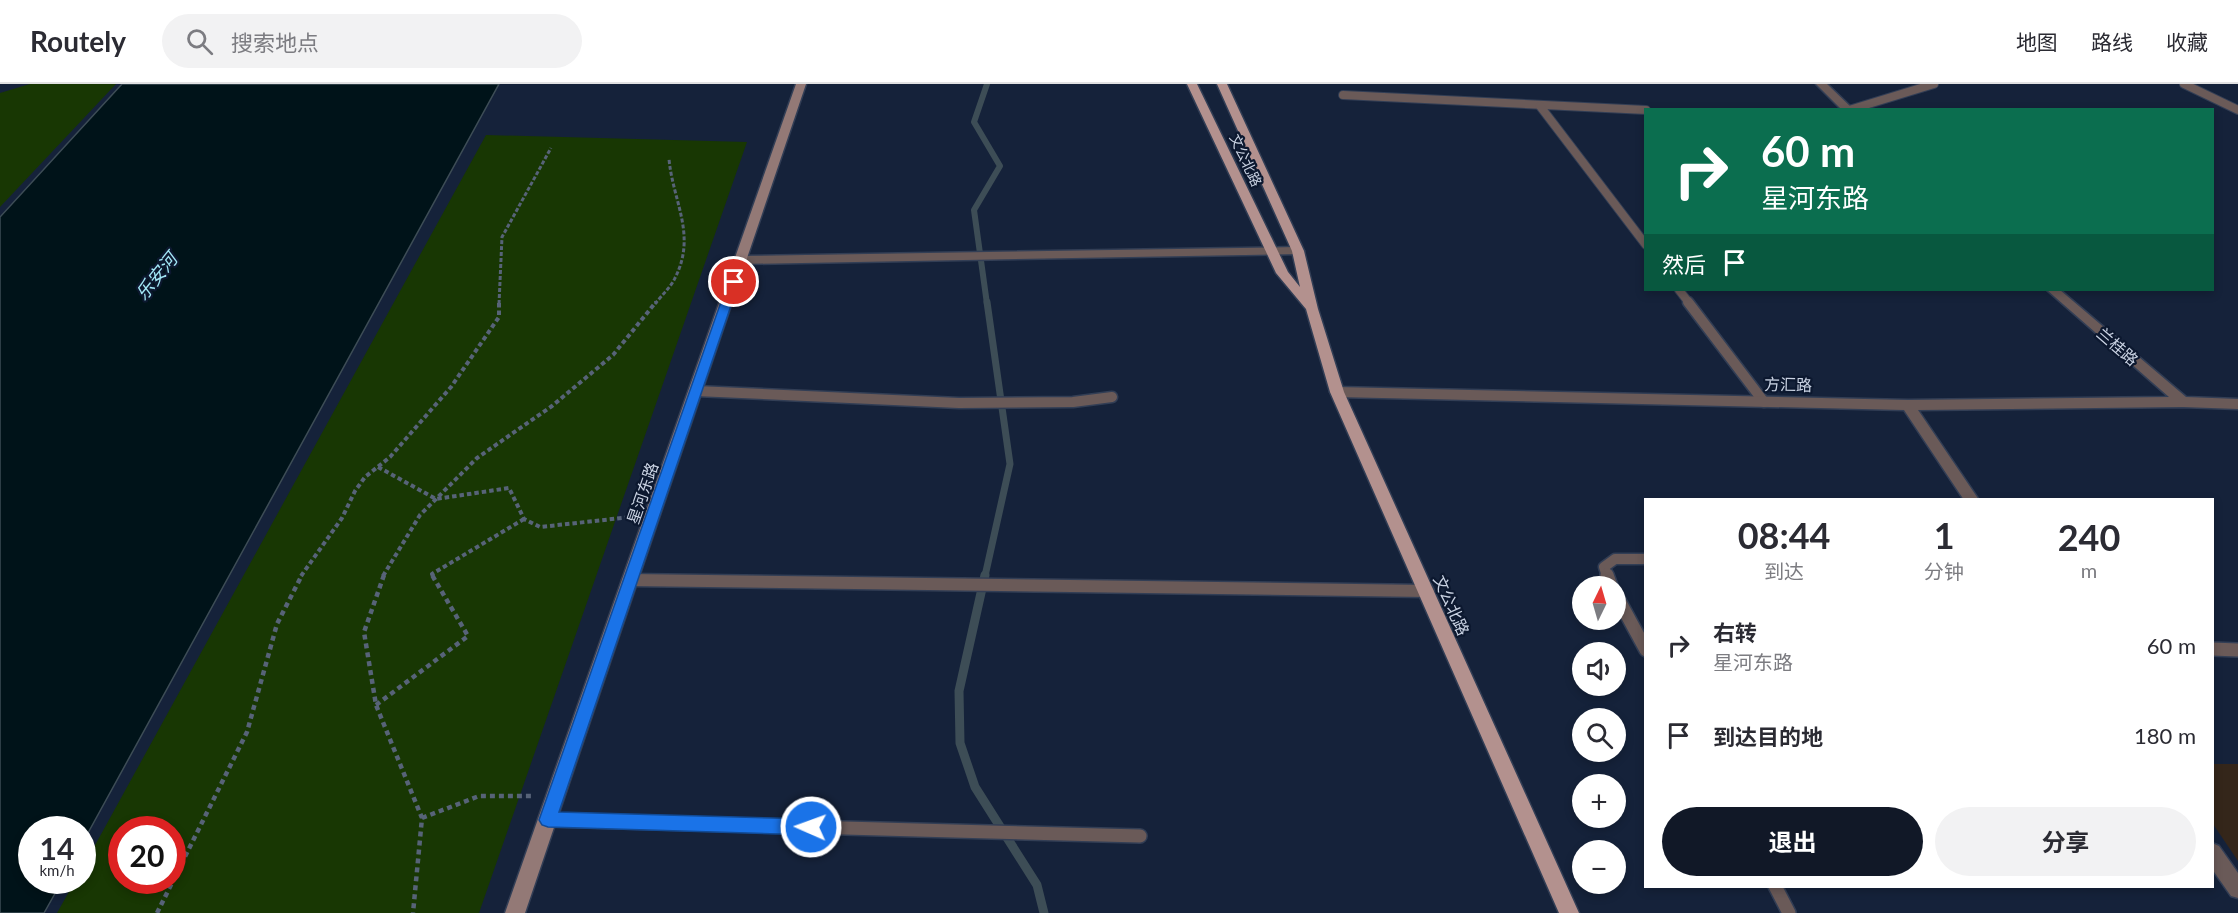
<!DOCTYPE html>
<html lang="zh">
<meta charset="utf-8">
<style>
:root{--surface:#fff;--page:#f2f2f3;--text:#2b2b33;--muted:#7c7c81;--line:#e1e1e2;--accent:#111827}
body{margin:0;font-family:Lato,"Noto Sans SC",sans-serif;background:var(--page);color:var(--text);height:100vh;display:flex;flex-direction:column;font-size:22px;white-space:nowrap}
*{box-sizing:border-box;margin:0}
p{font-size:20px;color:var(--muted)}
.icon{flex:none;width:33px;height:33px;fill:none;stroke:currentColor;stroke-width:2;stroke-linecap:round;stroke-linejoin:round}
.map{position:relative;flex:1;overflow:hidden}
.side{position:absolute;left:1644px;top:414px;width:570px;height:390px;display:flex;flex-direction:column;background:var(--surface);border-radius:0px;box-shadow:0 3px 9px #0003}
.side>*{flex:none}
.hud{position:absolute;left:1644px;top:24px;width:570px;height:183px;border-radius:0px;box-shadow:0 3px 9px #0003;background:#0b6e4f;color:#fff;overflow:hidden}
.needle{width:39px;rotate:5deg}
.fabs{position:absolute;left:1572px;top:492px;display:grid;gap:12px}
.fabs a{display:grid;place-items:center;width:54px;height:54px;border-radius:50%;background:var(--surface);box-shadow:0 3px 9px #0003;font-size:30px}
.speed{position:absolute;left:18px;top:732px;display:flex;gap:12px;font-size:30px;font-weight:700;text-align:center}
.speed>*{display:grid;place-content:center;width:78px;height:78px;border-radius:50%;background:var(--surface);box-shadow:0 3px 9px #0003;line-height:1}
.speed small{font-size:15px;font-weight:400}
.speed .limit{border:9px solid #d22;background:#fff;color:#111}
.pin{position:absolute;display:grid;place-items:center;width:51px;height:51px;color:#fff;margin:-26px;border:3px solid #fff;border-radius:50%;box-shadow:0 2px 6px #0007}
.me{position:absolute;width:66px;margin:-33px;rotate:272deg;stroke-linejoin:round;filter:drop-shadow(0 0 4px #0008)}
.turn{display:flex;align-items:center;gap:21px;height:126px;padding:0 18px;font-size:27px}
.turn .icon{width:78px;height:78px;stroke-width:2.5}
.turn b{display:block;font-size:42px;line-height:51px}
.then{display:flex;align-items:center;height:57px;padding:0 18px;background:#0003;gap:12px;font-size:22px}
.eta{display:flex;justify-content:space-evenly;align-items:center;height:102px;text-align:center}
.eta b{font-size:36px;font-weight:700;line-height:42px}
.button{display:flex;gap:12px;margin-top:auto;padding:12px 18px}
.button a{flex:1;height:69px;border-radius:36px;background:var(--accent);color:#fff;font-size:24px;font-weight:700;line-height:69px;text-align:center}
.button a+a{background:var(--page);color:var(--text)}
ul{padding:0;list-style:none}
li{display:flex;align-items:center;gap:18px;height:90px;padding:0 18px}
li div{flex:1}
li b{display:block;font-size:22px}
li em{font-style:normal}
header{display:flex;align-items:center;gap:36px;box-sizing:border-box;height:84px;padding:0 30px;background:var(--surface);border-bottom:2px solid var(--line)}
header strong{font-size:28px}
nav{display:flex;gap:33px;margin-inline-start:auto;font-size:21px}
.search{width:420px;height:54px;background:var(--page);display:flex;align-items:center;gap:15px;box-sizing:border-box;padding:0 21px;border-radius:33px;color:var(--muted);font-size:22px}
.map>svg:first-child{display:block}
.education{fill:#34261a}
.green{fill:#183703;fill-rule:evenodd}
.water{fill:#001319;stroke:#3d4d56;stroke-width:1.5}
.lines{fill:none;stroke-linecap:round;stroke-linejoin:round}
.stream-far2{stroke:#3d4d56;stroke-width:6}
.stream-far1{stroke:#3d4d56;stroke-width:7}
.stream{stroke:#3d4d56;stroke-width:9}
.lane-far2-casing{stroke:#323e55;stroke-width:10}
.lane-far1-casing{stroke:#323e55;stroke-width:13}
.lane-casing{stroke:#323e55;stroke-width:16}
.street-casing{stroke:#323e55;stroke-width:3}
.secondary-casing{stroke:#323e55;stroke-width:3}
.primary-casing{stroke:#323e55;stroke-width:3}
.path-far2{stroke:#576378;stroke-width:3;stroke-dasharray:4 2;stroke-linecap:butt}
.path-far1{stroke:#576378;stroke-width:4;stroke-dasharray:4.5 3;stroke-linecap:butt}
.path{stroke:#576378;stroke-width:4.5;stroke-dasharray:5 4;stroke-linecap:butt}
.lane-far2{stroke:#6a5a58;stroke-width:8}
.lane-far1{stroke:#6a5a58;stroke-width:10}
.lane{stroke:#6a5a58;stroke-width:13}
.street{fill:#6a5a58;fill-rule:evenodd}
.secondary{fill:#937976;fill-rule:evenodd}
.primary{fill:#b3918e;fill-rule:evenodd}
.route{fill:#1a73e8;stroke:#114b97;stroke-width:1.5}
.labels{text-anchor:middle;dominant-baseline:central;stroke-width:4.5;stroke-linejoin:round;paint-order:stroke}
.far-street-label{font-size:14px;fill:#cad3e3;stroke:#0c182f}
.street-label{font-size:16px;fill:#cad3e3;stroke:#0c182f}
.water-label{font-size:18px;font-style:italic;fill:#a3e8f7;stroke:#0c182f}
</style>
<header>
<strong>Routely</strong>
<div class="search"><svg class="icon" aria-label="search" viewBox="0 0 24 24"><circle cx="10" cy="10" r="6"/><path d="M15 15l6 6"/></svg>搜索地点</div>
<nav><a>地图</a><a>路线</a><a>收藏</a></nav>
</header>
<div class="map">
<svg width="2238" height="829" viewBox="0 0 2238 829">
<rect width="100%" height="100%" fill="#15223a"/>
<polygon class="education" points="2212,680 2238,680 2238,777 2213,740"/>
<g class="green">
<polygon points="30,0 116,0 0,123 0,9"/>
<path d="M486,51L747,58L479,829H57L75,797L82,796L83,783ZM122,746H172V796H122Z"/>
</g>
<polygon class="water" points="122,0 499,0 83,758 82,746 32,746 32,796 62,797 44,829 0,829 0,133"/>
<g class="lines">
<polyline class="stream-far2" points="987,0 974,38 1000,82 974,126 987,220"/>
<polyline class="stream-far1" points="985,492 1010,380 987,218"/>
<polyline class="stream" points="985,491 959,607 960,659 975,703 1037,801 1044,829"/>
<g class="lane-far2-casing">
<g id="lane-far2">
<polyline points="2184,0 2238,26"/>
<polyline points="1343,11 1646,26"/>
<polyline points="1540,22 1646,161"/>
<polyline points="1849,26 1934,0"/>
<polyline points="1679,206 1690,220"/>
</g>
</g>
<g class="lane-far1-casing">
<g id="lane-far1">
<polyline points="1688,218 1764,318"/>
<polyline points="696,307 959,319 1073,318 1112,313"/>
<polyline points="1607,492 1604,483 1615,475 1646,475"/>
</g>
</g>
<g class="lane-casing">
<g id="lane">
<polyline points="1607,491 1611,502"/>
<polyline points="1616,511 1646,566"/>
<polyline points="2212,565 2238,566"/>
<polyline points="548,736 1140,752"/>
<polyline points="1775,802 1789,829"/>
</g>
</g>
<g class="street-casing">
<g id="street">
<polygon points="1816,0 1827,0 1854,26 1842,26"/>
<polygon points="1298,163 1304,167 1302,170 741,180 735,176 741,172"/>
<polygon points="2047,206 2060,206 2186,313 2238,315 2238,325 2183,323 1918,326 1979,416 1964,416 1904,326 1337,313 1330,308 1337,303 1908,316 2169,313"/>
<polygon points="630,490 1426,501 1432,503 1434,507 1432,511 1426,513 630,502 624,500 622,496 624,492"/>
<polygon points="2212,759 2219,762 2238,789 2238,814 2231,812 2212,785"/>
</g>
</g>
<g class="secondary-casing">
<polygon id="secondary" points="796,0 806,0 525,829 505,829"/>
</g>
<g class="primary-casing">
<polygon id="primary" points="1187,0 1197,0 1288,188 1300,203 1292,167 1217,0 1227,0 1304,167 1318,225 1344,308 1579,829 1559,829 1330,308 1306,225 1276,189"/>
</g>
<g class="path-far2">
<polyline points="499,220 502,153 551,64"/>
<path d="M655,220C661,212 671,203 675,194C697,151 673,118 669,75"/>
</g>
<g class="path-far1">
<polyline points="378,383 436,415 509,404 524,435 540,443 631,433"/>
<polyline points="301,492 342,434 355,407 365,393 390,373 451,303 499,233 499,218"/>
<polyline points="383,492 420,431 477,374 552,322 613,271 656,218"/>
<polyline points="433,492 432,490 524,435"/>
</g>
<g class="path">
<polyline points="384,491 364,548 376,621 422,734 413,829"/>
<polyline points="376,621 468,552 432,491"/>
<polyline points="422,734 479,712 534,712"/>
<polyline points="157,829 247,648 277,540 302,491"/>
</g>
<use href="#lane-far2" class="lane-far2"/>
<use href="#lane-far1" class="lane-far1"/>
<use href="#lane" class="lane"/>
<use href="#street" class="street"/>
<use href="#secondary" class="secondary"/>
<use href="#primary" class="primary"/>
</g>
<polygon class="route" points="734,195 739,198 559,728 811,735 817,738 820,743 817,749 811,751 548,743 542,741 539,736 728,198"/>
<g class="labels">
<g class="far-street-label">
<text transform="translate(1246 76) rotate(65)">文公北路</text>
</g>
<g class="street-label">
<text transform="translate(2118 262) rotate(41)">兰桂路</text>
<text transform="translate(1788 300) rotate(1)">方汇路</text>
<text transform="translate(642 409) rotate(-71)">星河东路</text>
<text transform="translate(1452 521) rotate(66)">文公北路</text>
</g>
<g class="water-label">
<text transform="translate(156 192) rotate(-51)">乐安河</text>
</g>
</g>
</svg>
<div class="fabs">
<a><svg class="needle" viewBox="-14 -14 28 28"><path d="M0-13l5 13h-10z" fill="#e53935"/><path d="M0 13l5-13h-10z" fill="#7c7c81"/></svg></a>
<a><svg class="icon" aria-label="sound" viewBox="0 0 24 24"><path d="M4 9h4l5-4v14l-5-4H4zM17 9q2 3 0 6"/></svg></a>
<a><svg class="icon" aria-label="search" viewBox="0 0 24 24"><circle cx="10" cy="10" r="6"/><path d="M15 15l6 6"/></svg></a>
<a>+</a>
<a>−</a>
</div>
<div class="speed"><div>14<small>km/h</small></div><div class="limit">20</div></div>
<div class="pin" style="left:734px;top:198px;background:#d93025"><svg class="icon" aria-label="arrive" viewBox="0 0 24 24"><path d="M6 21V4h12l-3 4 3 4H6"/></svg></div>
<svg class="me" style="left:811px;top:743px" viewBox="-20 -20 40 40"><circle r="17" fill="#1a73e8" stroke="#fff" stroke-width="3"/><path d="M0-11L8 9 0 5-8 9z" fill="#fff"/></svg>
<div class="hud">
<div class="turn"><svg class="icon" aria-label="right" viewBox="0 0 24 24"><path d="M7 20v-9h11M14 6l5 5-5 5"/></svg><div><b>60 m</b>星河东路</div></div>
<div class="then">然后<svg class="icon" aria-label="arrive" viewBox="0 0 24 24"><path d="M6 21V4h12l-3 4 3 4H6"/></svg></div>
</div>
<section class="side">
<div class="eta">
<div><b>08:44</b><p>到达</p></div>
<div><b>1</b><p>分钟</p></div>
<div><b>240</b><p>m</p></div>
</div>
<ul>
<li><svg class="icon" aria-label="right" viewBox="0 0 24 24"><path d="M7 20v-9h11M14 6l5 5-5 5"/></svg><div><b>右转</b><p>星河东路</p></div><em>60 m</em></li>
<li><svg class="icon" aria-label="arrive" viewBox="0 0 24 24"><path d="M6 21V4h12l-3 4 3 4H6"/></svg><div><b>到达目的地</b></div><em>180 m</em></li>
</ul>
<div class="button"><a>退出</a><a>分享</a></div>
</section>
</div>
